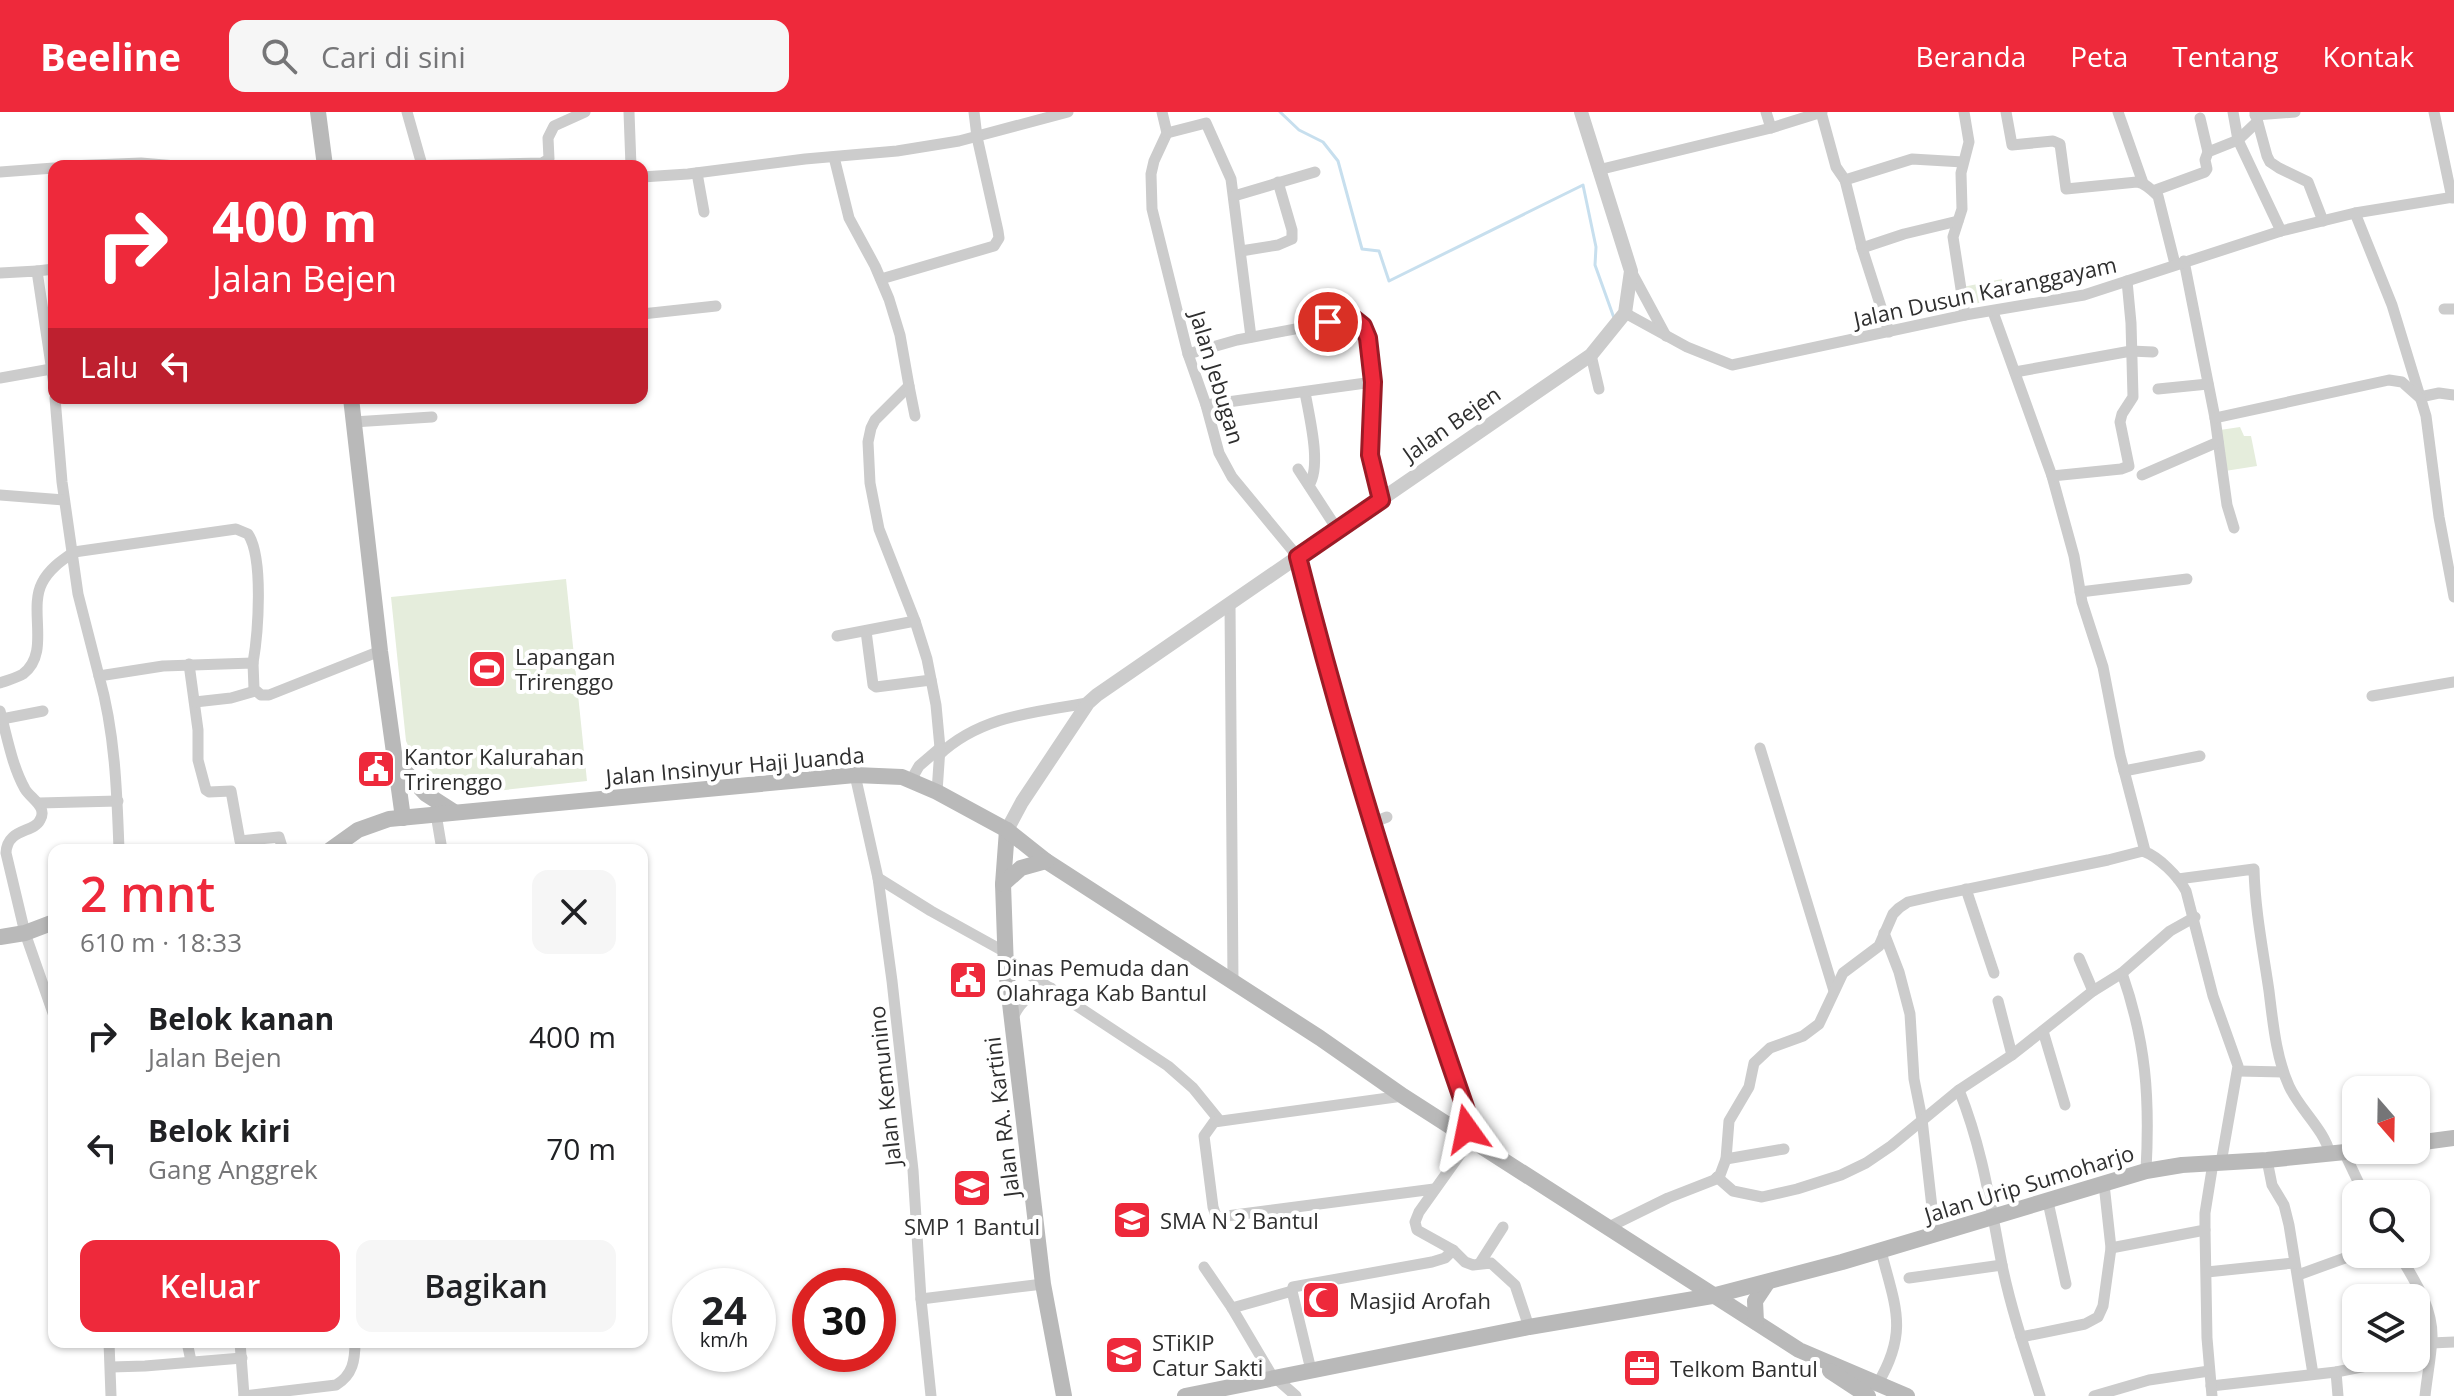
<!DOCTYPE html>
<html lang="id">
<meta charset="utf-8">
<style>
:root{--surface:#fff;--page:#f6f6f6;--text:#202124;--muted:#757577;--accent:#ee293b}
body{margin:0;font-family:"Open Sans",sans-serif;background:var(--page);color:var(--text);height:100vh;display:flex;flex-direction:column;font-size:30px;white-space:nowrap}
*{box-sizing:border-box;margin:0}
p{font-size:26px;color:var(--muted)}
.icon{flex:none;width:44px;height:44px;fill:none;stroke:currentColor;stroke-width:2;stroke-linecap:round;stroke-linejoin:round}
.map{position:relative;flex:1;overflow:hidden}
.details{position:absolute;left:48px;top:732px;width:600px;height:504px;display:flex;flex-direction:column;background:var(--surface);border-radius:16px;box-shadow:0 2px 6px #0004}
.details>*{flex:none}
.banner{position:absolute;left:48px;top:48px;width:600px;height:244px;border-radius:16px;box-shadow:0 2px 6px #0004;background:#ee293b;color:#fff;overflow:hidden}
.needle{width:52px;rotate:160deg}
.tools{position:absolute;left:2342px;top:964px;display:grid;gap:16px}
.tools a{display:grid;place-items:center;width:88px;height:88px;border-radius:16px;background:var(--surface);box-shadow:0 2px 6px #0004;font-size:40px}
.speed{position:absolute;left:672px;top:1156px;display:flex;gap:16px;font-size:40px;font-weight:700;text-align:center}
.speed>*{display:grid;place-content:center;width:104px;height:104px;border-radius:50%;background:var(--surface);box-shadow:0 2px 6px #0004;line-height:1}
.speed small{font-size:20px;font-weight:400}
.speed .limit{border:12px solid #d22;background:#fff;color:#111}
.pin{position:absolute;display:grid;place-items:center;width:68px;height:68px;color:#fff;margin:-34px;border:4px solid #fff;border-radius:50%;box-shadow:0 2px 8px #0007}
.me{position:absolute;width:88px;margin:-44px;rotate:348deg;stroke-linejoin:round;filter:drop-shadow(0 0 6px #0008)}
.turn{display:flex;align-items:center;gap:28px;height:168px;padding:0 32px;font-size:36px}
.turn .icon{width:104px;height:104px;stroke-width:2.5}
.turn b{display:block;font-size:56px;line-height:68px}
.then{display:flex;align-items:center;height:76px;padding:0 32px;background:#0003;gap:16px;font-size:30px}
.round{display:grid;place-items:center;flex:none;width:84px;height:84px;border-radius:16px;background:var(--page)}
.head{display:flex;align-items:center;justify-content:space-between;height:136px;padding:0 32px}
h1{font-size:48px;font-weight:600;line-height:60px;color:var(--accent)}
.action{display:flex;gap:16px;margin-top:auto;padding:16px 32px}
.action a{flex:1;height:92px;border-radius:16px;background:var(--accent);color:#fff;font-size:32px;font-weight:600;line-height:92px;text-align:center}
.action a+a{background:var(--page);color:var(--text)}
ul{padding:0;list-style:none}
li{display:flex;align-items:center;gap:24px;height:112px;padding:0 32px}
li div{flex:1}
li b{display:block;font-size:30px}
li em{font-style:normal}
header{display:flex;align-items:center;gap:48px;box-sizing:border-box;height:112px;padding:0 40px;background:var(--accent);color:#fff}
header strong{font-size:38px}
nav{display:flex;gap:44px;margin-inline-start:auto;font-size:28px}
.search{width:560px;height:72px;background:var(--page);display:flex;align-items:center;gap:20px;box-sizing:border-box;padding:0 28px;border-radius:16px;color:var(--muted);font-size:30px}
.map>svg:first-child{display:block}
.green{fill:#e5eddc}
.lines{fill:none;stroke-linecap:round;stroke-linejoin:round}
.stream{stroke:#c7dfee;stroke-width:3}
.minor{stroke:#ccc;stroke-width:11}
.tertiary{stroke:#ccc;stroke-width:14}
.secondary{stroke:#b9b9b9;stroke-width:16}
.route-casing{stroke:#9b1b26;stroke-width:20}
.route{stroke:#ee293b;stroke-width:14}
.labels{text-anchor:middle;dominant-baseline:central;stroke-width:8;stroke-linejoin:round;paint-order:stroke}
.street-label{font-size:22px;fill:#2f2f2f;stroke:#fff}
.poi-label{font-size:22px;fill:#2f2f2f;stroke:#fff;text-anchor:start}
</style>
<header>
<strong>Beeline</strong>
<div class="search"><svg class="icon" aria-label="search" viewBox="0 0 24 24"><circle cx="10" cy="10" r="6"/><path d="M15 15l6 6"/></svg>Cari di sini</div>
<nav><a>Beranda</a><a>Peta</a><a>Tentang</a><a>Kontak</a></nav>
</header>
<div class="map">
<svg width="2454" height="1284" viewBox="0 0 2454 1284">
<rect width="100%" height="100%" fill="#fff"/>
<g class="green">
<polygon points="2002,167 2003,187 1967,193 1963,175"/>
<polygon points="2240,315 2244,324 2251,324 2257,354 2225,359 2220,318"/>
<path d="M566,467L587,669L477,681C450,676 416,656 406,629L391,485Z"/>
</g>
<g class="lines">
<polyline class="stream" points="1280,0 1299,18 1323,30 1338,49 1362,137 1379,139 1389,169 1583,73 1596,135 1595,153 1614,206"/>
<g class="minor">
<polyline points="407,0 422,53"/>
<polyline points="629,0 631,54"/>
<polyline points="1162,0 1167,21 1154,49 1151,62 1152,97 1188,242 1206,293 1219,341 1232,365 1298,445 1332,581 1374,710 1388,762 1466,998 1468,1009 1466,1024"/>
<polyline points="1766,0 1771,16"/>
<polyline points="1821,0 1836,55 1845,68 1862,136 1889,220"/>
<polyline points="1964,0 1969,30 1961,61 1962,97 1953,125 1965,203"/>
<path d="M2006,0L2012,33L2053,29L2060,32L2066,77L2137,70C2145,71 2152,78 2158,84L2175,152"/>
<polyline points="2118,0 2143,71"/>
<polyline points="2233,0 2238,28 2281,119"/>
<polyline points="2255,0 2267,44 2270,50 2279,56 2308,70 2323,109"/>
<polyline points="2434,0 2452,86"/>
<polyline points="2255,3 2295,0"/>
<polyline points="2200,6 2208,40"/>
<polyline points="1167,21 1206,11 1231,67 1251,225"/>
<polyline points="834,45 849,106 875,154 889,187 900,223 909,274 875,308 871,316 868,330 870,371 879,417 915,509 927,547 936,593 940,636 937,680"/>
<polyline points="69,54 141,51 176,54"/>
<polyline points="409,54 542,51 549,47 548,26 554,14 585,0"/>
<polyline points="1598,58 1771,16 1822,0"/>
<polyline points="0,60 54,56"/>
<polyline points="697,61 704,100"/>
<polyline points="642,65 688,62 805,47 897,39 959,29 1068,0"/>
<polyline points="1845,68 1912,47 1963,50"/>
<polyline points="2153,79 2205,60 2207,57 2205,48 2208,40 2238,28 2257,10"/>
<polyline points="1234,84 1315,60"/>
<polyline points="2355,101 2392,193 2426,304 2439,405 2454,485"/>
<polyline points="1862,136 1904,122 1958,109"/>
<polyline points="1241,139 1278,133 1292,127 1292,118 1278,70"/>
<polyline points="2184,149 2215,306 2227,393 2234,416"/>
<polyline points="37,159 54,157"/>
<polyline points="1631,159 1666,224"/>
<polyline points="0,161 37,159 54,273"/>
<polyline points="881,167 994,134 999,126 998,119 977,25 974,0"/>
<polyline points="2444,197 2454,197"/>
<polyline points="1993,200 2052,364 2074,444 2082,490 2103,555 2120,643 2145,739"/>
<polyline points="1625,201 1687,235 1732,253 1965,203 2084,183 2281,119 2355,101 2454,85"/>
<polyline points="642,202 716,194"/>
<polyline points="1188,242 1237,228 1353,206 1363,214 1368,226 1373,270 1370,343 1381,388"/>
<polyline points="1591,243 1599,277"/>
<polyline points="2015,260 2131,239 2153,240"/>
<polyline points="0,266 51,257"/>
<polyline points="909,274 915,304"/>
<polyline points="2158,277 2208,272"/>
<path d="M1305,280C1309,304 1322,354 1309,373"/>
<polyline points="2420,285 2439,281 2454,283"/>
<polyline points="55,286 62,370 78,482 99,564"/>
<polyline points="1206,293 1373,270"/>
<polyline points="2215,306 2389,268 2402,270 2420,286"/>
<polyline points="353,310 432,305"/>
<polyline points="1298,357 1337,417"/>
<polyline points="2142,363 2218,330"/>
<polyline points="2052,364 2121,357 2129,354 2120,310 2122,302 2133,285 2131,211 2127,169"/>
<polyline points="0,383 64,388"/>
<polyline points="2080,480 2187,467"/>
<polyline points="1230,492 1233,870"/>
<polyline points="866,519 873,573 876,575 931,568"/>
<polyline points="837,524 915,509"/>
<polyline points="189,552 198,618 198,648 206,678 209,680 231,679 240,729 279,725 283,738"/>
<path d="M0,571C7,568 17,566 23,562C51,541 28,498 42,471C49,457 61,449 74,440L236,417L248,422C264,446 258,522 253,551"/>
<polyline points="2372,584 2454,570"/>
<polyline points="195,590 231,586 255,579"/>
<path d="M0,599C7,624 12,654 25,677C31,687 48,695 40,708C34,721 7,716 6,741L25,821L54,904"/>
<polyline points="2,607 43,599"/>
<polyline points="1760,636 1834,879"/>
<path d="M939,643C980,604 1035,600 1088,591"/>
<polyline points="2124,659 2200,644"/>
<polyline points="855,663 878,766 892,869 913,1058 921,1187 931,1284"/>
<polyline points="911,668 919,654 940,636"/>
<polyline points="39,691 118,689"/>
<polyline points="436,702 442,738"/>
<polyline points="1374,710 1387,705"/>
<path d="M119,738C117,680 115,620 99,564L163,554L253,551L254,577L261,583H269L380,539"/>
<polyline points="878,766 931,799 1005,840"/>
<path d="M2178,767L2254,757C2255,798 2263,838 2269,879C2273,911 2276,945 2289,974C2300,998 2324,1017 2330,1042"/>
<polyline points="1966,777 1994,861"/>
<polyline points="1884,821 1899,860 1910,902 1914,967 1922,1007 1935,1122"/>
<polyline points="2079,846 2093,879"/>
<polyline points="1006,847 1168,954 1193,976 1219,1008"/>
<path d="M2122,861C2146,930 2150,985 2146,1059"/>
<polyline points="1998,889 2012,943"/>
<path d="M1012,908C1019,890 1032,879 1051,876"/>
<polyline points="2043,919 2065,993"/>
<polyline points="2238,959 2283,960"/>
<path d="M1959,978C1983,1038 1990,1091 2002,1153C2011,1197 2026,1241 2040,1284"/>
<polyline points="1403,984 1214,1010 1204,1024 1213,1095 1216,1104 1219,1105 1434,1077"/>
<polyline points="1471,1027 1419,1100 1415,1110 1417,1118 1453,1138 1465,1150 1473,1153 1491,1151 1515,1173 1529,1215"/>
<polyline points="2344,1040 2364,1082"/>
<polyline points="1726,1047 1784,1037"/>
<polyline points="2267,1048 2272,1073 2284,1093 2289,1113 2313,1262"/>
<polyline points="1717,1065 1733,1079 1762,1085 1797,1077 1841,1063 1866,1051 1891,1034 1959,978 2012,943 2093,879 2122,861 2170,819 2195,805"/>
<polyline points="2048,1090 2066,1172"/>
<path d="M1609,1115L1668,1086L1714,1068L1720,1063L1726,1047L1729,1009L1749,975L1754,951L1770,936L1803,924L1819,912L1843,861L1879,834L1893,802L1899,796L1908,790L1939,783L2108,748L2143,739C2159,745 2178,764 2186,779L2213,884L2238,954L2221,1051"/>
<polyline points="2111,1136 2205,1118"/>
<path d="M2399,1142C2414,1168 2433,1195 2432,1226C2431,1245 2427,1265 2425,1284"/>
<polyline points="1480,1151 1503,1115"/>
<polyline points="1204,1155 1232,1196 1271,1262 1296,1284"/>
<polyline points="2207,1160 2294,1151"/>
<polyline points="2298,1163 2356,1142"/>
<polyline points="1909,1166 2002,1153"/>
<polyline points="921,1187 1043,1172"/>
<polyline points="1232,1196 1292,1179"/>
<polyline points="2021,1225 2085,1212 2098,1205 2103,1194 2111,1136 2104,1072"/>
<polyline points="109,1230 111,1284"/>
<polyline points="187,1230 191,1249"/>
<polyline points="240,1230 244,1284"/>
<polyline points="2431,1231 2454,1230"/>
<polyline points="111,1255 145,1254 242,1246"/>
<polyline points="1311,1258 1292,1179 1293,1175 1432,1150 1445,1146 1453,1138"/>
<polyline points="2336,1260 2338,1284"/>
<path d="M1878,1271C1909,1219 1895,1194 1881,1139"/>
<polyline points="2211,1274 2336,1260 2407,1246"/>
<path d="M244,1284L336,1273C353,1263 355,1248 355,1230"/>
<polyline points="2094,1284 2149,1268 2209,1259"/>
<polyline points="2212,1284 2207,1226 2205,1118 2205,1101 2213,1051"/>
</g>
<polyline class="tertiary" points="1007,718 1022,690 1088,591 1097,583 1591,243 1625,201 1631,159 1581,0"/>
<g class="secondary">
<polyline points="318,0 325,54"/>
<polyline points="351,286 380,539 403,706"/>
<polyline points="396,650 426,682 454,700"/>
<polyline points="1007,718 1003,772 1006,857 1043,1172 1064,1284"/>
<polyline points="330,738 358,718 389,707 855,663 902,665 937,680 1007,718 1046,749 1320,926 1403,984 1799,1238 1907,1284"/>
<polyline points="1003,772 1021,756 1046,749"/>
<polyline points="0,825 25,821 54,810"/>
<polyline points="2416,1031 2454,1026"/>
<polyline points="1756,1210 1755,1189 1767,1171"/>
<polyline points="1830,1259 1868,1284"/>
<polyline points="1185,1284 1529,1215 1712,1184 1842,1150 2146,1059 2182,1053 2267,1048 2365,1038"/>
</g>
</g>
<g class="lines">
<g class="route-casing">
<path id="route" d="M1328,210L1353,206L1363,214L1368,226L1373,270L1370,343L1381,388L1298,445C1345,632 1403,816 1466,998L1467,1017"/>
</g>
<use href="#route" class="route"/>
</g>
<defs>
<g id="stadium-square" transform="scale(2)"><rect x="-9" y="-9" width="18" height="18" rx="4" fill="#ee293b" stroke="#fff"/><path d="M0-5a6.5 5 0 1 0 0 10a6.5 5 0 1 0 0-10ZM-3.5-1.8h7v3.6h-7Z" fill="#fff"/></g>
<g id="civic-square" transform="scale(2)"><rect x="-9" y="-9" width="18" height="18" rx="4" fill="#ee293b" stroke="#fff"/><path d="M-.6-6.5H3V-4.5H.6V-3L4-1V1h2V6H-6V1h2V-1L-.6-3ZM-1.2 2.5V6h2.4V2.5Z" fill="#fff"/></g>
<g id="school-square" transform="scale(2)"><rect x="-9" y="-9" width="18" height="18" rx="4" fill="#ee293b" stroke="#fff"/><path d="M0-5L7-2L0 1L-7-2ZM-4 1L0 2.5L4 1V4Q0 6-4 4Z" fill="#fff"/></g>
<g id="mosque-square" transform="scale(2)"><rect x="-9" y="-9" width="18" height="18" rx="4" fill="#ee293b" stroke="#fff"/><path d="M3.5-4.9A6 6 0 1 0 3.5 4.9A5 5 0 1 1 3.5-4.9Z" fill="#fff"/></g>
<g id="university-square" transform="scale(2)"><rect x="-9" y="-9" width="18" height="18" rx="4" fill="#ee293b" stroke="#fff"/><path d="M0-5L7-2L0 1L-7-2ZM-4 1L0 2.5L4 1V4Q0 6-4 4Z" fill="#fff"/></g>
<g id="office-square" transform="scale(2)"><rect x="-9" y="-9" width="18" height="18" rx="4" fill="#ee293b" stroke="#fff"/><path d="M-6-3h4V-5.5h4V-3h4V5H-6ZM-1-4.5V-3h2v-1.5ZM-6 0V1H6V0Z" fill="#fff"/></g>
</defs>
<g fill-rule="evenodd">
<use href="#stadium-square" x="487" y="557"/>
<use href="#civic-square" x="376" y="657"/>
<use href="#civic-square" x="968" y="868"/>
<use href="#school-square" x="972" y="1076"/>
<use href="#school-square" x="1132" y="1108"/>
<use href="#mosque-square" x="1321" y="1188"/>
<use href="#university-square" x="1124" y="1243"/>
<use href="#office-square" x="1642" y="1256"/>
</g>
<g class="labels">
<g class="street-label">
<text transform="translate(1985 179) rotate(-12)">Jalan Dusun Karanggayam</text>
<text transform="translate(1218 265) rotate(73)">Jalan Jebugan</text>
<text transform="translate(1451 311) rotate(-35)">Jalan Bejen</text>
<text transform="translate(735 653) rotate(-5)">Jalan Insinyur Haji Juanda</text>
<text transform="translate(884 974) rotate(-96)">Jalan Kemunino</text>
<text transform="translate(1001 1005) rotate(-97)">Jalan RA. Kartini</text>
<text transform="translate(2029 1071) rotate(-17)">Jalan Urip Sumoharjo</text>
</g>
<g class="poi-label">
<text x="515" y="544">Lapangan<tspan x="515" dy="25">Trirenggo</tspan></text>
<text x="404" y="644">Kantor Kalurahan<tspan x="404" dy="25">Trirenggo</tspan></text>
<text x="996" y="855">Dinas Pemuda dan<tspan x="996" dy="25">Olahraga Kab Bantul</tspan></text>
<text x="1160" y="1108">SMA N 2 Bantul</text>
<text x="972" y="1114" text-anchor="middle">SMP 1 Bantul</text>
<text x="1349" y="1188">Masjid Arofah</text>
<text x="1152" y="1230">STiKIP<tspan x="1152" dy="25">Catur Sakti</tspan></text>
<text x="1670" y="1256">Telkom Bantul</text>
</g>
</g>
</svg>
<div class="tools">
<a><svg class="needle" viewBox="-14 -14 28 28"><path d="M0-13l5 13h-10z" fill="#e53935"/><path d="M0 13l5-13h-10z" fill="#757577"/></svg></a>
<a><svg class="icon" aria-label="search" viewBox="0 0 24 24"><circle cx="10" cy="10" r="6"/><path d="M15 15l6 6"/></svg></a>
<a><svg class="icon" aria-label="layers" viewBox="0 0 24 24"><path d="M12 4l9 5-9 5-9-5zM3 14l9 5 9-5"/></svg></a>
</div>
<div class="speed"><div>24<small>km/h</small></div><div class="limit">30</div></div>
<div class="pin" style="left:1328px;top:210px;background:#d93025"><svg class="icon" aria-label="arrive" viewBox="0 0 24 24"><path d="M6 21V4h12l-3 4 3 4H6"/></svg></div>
<svg class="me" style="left:1467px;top:1017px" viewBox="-20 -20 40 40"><path d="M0-17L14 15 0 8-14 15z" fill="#ee293b" stroke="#fff" stroke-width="4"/></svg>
<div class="banner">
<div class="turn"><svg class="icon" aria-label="right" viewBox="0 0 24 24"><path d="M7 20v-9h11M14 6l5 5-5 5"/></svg><div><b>400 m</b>Jalan Bejen</div></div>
<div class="then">Lalu<svg class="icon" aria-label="left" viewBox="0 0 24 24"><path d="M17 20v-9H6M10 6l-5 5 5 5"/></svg></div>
</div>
<section class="details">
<div class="head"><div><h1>2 mnt</h1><p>610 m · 18:33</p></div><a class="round"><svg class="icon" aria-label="close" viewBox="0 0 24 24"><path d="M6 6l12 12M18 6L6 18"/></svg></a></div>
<ul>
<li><svg class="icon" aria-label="right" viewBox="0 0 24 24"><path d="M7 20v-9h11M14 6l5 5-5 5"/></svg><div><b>Belok kanan</b><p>Jalan Bejen</p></div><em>400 m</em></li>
<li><svg class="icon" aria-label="left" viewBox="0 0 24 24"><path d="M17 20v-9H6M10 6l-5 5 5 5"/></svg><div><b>Belok kiri</b><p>Gang Anggrek</p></div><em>70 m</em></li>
</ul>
<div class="action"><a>Keluar</a><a>Bagikan</a></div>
</section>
</div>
